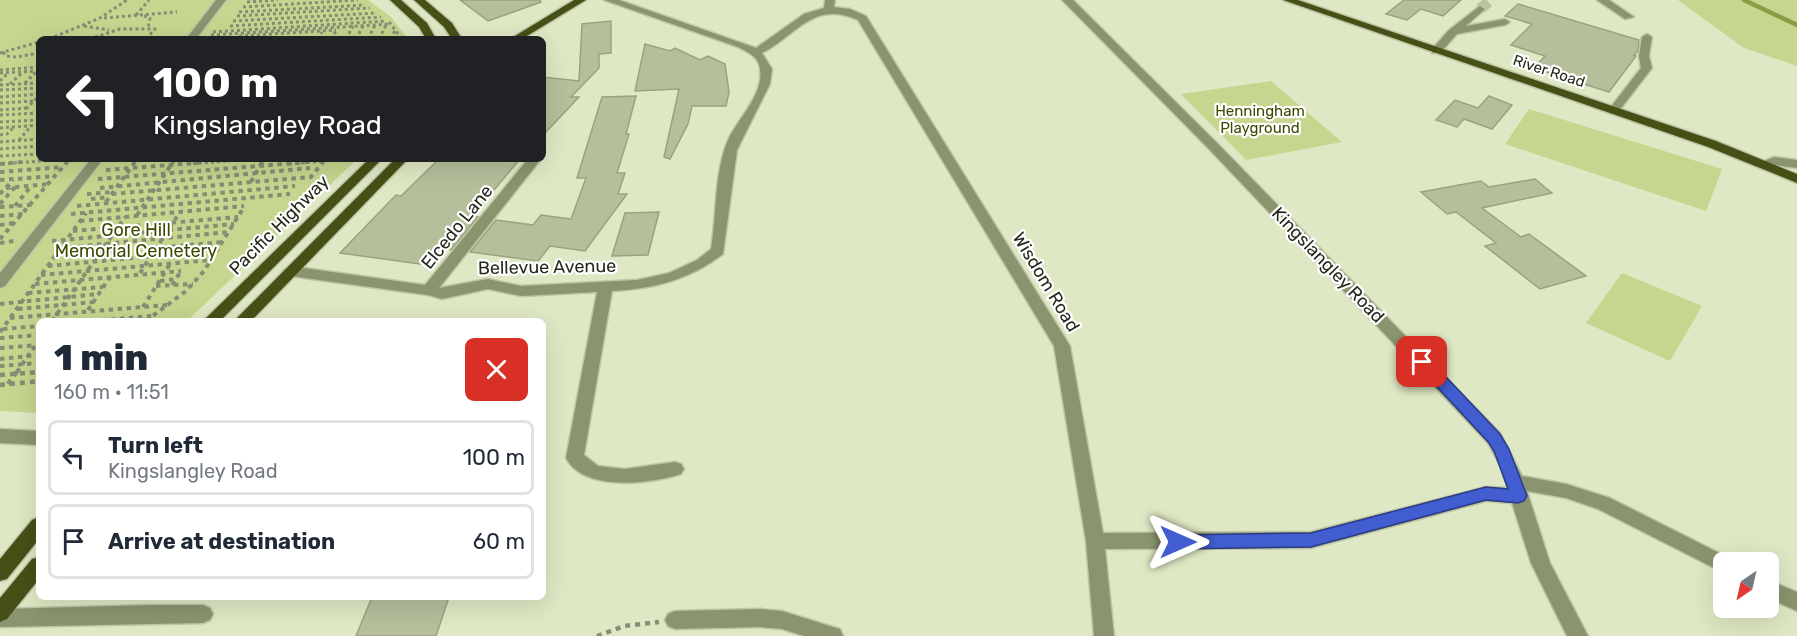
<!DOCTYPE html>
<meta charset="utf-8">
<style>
:root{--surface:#fff;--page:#f6f6f7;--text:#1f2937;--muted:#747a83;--line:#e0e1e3}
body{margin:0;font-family:Rubik,sans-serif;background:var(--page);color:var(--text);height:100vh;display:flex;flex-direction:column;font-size:22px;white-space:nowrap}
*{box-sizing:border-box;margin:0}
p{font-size:20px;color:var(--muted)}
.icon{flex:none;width:33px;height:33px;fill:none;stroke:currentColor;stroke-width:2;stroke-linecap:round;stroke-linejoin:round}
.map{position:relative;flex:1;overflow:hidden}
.drawer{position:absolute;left:36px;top:318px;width:510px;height:282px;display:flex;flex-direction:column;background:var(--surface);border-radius:9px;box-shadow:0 6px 24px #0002}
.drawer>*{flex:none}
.hud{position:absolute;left:36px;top:36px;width:510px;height:126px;border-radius:9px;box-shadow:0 6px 24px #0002;background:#202124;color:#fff;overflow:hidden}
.needle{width:39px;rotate:214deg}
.controls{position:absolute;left:1713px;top:552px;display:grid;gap:12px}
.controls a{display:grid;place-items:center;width:66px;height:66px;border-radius:9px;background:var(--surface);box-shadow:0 6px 24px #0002;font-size:30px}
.pin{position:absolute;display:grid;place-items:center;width:51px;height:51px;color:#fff;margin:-26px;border-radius:12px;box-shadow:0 3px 9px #0006}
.me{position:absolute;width:66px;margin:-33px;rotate:90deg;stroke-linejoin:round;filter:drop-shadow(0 0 4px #0008)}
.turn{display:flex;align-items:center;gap:21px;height:126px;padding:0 18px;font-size:27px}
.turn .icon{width:78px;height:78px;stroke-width:2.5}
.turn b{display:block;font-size:42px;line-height:51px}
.round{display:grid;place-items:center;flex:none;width:63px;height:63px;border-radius:9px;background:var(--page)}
.head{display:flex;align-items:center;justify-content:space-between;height:102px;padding:0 18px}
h1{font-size:36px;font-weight:800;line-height:45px}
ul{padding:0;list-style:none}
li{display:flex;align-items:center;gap:18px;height:75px;margin:0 12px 9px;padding:0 6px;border:3px solid var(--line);border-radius:9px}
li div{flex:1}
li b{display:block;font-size:22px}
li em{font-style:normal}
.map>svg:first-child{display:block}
.green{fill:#c5d68e}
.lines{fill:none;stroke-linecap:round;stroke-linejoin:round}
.stream{stroke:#8b9d40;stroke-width:4.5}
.building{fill:#b6bf9c;stroke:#9aa280;stroke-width:1.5}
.minor-tunnel{stroke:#bac2a2;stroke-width:11;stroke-dasharray:11 5;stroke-linecap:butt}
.minor-casing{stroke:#bec6a6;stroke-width:3}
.major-casing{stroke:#bec6a6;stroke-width:3}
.path-far2{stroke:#878d74;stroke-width:3;stroke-dasharray:3 3;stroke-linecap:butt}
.path-far1{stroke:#878d74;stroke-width:4;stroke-dasharray:4.5 4.5;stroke-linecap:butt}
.path{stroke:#878d74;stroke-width:4.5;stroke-dasharray:5 5;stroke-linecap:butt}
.minor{fill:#8a946e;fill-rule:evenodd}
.major{fill:#465016;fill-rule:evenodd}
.route{fill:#415dd0;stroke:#2a3c87;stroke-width:1.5}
.labels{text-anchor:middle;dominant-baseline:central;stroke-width:4.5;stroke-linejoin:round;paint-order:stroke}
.far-street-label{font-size:15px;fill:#25291b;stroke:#fff}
.far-park-label{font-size:15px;fill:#3d4800;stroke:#fff}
.street-label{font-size:18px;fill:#25291b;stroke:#fff}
.park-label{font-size:18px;fill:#3d4800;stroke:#fff}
</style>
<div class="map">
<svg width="1797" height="636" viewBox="0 0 1797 636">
<rect width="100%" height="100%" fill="#dfe8c4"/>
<g class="green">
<polygon points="0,0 368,0 391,17 408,39 39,39 39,159 357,159 187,321 39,321 39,413 0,411"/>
<polygon points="1678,0 1797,0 1797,66 1744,48"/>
<polygon points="1271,81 1342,142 1246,160 1181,94"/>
<polygon points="1529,109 1722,169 1706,211 1505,144"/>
<polygon points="1622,273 1702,306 1670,361 1586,323"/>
</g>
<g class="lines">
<polyline class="stream" points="1744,0 1797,25"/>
</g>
<g class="building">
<polygon points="460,0 540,0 541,2 488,21"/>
<polygon points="1404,0 1461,0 1443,16 1421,9 1407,20 1386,14"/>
<polygon points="1518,4 1639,40 1638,51 1634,55 1636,56 1609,92 1534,68 1545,56 1511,45 1532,24 1505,16"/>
<polygon points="611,21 611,53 599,54 599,68 571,97 579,97 543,135 543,77 579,81 582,24"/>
<polygon points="645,44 670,51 675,48 700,60 708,56 725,64 729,92 726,106 692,106 688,124 670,159 664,157 679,89 635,91"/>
<polygon points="636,96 626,134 629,134 617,173 625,173 618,194 627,194 585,251 550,246 538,261 470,252 496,220 533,225 541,215 571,219 586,178 577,178 602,97"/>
<polygon points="1489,96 1512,105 1492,129 1464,119 1457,127 1436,120 1455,100 1478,108"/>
<polygon points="439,159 520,159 472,216 478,217 451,250 441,248 427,265 340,253 396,195 401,196"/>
<polygon points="1535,179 1552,193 1482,208 1521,237 1529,234 1586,276 1540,289 1485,246 1496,243 1456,212 1447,214 1421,192 1481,181 1489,187"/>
<polygon points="659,212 648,255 612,256 625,213"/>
<polygon points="372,597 449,597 436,636 356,636"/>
</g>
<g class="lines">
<polyline class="minor-tunnel" points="1480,9 1491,0"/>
<g class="minor-casing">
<g id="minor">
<polygon points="216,0 226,0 196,39 186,39"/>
<path d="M604,0H619L756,48L804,14L824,8L825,0H835L834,7L850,9L866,16L1070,346L1103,533L1311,532L1486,487L1508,488L1500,465L1488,443L1209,149L1062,0H1073L1217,143L1500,433L1522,476L1566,484L1610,498L1731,559L1732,562H1724V573L1598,509L1566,498L1527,491L1550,563L1588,636H1567L1531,563L1512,503L1486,501L1311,548L1105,549L1114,636H1094L1086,541L1054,346L858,20C813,0 798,34 762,53L772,69L770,84L737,150L723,254C689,280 653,289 612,291L584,455L598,466L625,469L675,462L681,464L684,469L681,474C650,484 584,492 566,458L597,292L521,296L488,289L442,299L428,295L290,276L283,271L290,266L425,285L528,159H541L439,288L488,279L521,286L637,280L669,273L697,260L711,249C717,213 714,173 728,140C738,118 764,95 760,69C759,57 748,52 738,47Z"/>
<polygon points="1597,0 1609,0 1634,17 1625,19"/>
<polygon points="1480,6 1485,9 1466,26 1505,19 1510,22 1505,25 1457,34 1440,53 1432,53 1432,49 1449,30"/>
<polygon points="1647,34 1652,37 1649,56 1652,68 1618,112 1610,112 1610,108 1641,68 1639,56 1642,37"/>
<polygon points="1774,157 1797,160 1797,168 1774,165 1763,168 1757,164"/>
<polygon points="91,159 103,159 5,286 0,288 0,273"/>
<polygon points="0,429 39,431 39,445 0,443"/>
<polygon points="1768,580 1797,592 1797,611 1768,598"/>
<polygon points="152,605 203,605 210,608 213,614 210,620 203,623 0,627 0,609"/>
<polygon points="760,609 782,611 833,627 840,629 843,636 804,636 782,629 760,627 675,629 668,626 665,620 668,614 675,611"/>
</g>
</g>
<g class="major-casing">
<g id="major">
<polygon points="390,0 401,0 427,23 436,39 426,39 419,27"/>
<polygon points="414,0 425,0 452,23 462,39 452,39 444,27"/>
<polygon points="574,0 586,0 522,39 510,39"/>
<polygon points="1283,0 1298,0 1716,141 1797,174 1797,183 1708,147"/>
<polygon points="369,159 382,159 220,321 203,321"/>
<polygon points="395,159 408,159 251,321 234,321"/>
<polygon points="39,517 39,539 7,579 0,581 0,559 32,520"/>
<polygon points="39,557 39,579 7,619 0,622 0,598 32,559"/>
</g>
</g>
<g class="path-far2">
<polyline points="247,2 278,0"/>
<polyline points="243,7 358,0"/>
<polyline points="239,12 365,5"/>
<polyline points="136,15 149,0"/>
<polyline points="144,16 150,18 148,28"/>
<polyline points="237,16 370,8"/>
<polyline points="104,18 177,12"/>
<polyline points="233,21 376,13"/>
<polyline points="389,22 402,39"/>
<polyline points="84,26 109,30"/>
<polyline points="230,26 381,17"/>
<polyline points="213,32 386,21"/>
<polyline points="211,35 390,24"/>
<polyline points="239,36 336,30"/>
<polyline points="49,39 100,18 127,0"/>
<polyline points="89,39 120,29 155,29 146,39"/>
<polyline points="318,39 322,32"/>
<polyline points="331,39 337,29"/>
<polyline points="346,39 353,26"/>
<polyline points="356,39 363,26"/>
<polyline points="368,39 375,25"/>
<polyline points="379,39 386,25"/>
<polyline points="391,39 395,30"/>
<polyline points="3,52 6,56 16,57 39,53"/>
<polyline points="0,53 39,42"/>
<polyline points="0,70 39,67"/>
<polyline points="0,73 39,71"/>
<polyline points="0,81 8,73"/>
<polyline points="25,83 37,71"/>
<polyline points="10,84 22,73"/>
<polyline points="0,85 39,83"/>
<polyline points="0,90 39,88"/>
<polyline points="0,97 39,94"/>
<polyline points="0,103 34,101"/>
<polyline points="26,109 39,96"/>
<polyline points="0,110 27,108"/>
<polyline points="0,115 39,113"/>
<polyline points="0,122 39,120"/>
<polyline points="0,128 39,125"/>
<polyline points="0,135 7,134 14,127"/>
<polyline points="19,140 31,126"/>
<polyline points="0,142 39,139"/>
<polyline points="0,149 39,146"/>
<polyline points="0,156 39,154"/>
<polyline points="137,160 148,159"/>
<polyline points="2,164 66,159"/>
<polyline points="66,164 70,159"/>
<polyline points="133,164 137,159"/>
<polyline points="172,164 175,159"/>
<polyline points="187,164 252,159"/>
<polyline points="261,164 264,159"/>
<polyline points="289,164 325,161"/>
<polyline points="322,164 324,161"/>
</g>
<g class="path-far1">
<polyline points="0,164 22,162"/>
<polyline points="106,170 207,162"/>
<polyline points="0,172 63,167"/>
<polyline points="98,179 308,162"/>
<polyline points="0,180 56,176"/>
<polyline points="251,182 262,162"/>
<polyline points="6,188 49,184"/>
<polyline points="100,188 310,168"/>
<polyline points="0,194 13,180"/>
<polyline points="87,194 113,192"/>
<polyline points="112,194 311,177 323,162"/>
<polyline points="91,199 109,197"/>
<polyline points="106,202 135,162"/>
<polyline points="0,204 15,187"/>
<polyline points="15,206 31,186"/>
<polyline points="77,206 295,186"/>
<polyline points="0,207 32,205"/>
<polyline points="71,214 290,194"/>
<polyline points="137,215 173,162"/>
<polyline points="0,216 23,214"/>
<polyline points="80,221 244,206"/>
<polyline points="0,225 14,223"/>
<polyline points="73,231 238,217"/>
<polyline points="0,239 67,162"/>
<polyline points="52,241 234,224"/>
<polyline points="0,243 14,241"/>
<polyline points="61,248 229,232"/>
<polyline points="55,257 223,242"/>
<polyline points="48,266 217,250"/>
<polyline points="140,273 180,212"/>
<polyline points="41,275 211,260"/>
<polyline points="160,281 176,279"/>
<polyline points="35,284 181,271"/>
<polyline points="172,285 181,271"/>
<polyline points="156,286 193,284"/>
<polyline points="28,293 103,287"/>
<polyline points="0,304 98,294"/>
<polyline points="143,307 170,264"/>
<polyline points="18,309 94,302"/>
<polyline points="88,310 110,277"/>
<polyline points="10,318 167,305"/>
<polyline points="52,321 125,217"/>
<polyline points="93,321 152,316"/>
<polyline points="146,321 186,291 204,271 244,207"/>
<polyline points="3,329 39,326"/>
<polyline points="0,332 86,213"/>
<polyline points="0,338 39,335"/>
<polyline points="0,348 39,345"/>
<polyline points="0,359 39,355"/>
<polyline points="0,366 39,363"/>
<polyline points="17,372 39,340"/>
</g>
<g class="path">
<polyline points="0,375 39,372"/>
<polyline points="8,384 18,370"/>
<polyline points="0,385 39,381"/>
<polyline points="597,636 624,626 659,622"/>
</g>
<use href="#minor" class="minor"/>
<use href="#major" class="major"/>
</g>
<polygon class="route" points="1422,357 1428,358 1500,434 1509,449 1527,496 1524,501 1518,503 1486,500 1311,547 1178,549 1172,547 1170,542 1172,537 1178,535 1311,533 1486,487 1508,489 1494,451 1489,443 1417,365 1415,362 1417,358"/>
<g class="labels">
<g class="far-street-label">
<text transform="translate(1549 71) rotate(18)">River Road</text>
</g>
<g class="far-park-label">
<text x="1260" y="111">Henningham<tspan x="1260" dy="17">Playground</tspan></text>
</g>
<g class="street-label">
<text transform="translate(279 225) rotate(-45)">Pacific Highway</text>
<text transform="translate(457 227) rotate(-51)">Elcedo Lane</text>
<text transform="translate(1328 265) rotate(46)">Kingslangley Road</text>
<text transform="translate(547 267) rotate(-1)">Bellevue Avenue</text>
<text transform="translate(1046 282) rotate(59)">Wisdom Road</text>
</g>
<g class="park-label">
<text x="136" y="230">Gore Hill<tspan x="136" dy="21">Memorial Cemetery</tspan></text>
</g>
</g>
</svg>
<div class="controls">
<a><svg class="needle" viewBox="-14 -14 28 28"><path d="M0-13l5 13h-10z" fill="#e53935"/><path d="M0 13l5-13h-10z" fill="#747a83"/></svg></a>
</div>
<div class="pin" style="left:1422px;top:362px;background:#d93025"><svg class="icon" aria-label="arrive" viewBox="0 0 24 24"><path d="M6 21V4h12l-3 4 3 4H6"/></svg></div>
<svg class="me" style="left:1178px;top:542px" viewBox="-20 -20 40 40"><path d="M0-17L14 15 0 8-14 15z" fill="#415dd0" stroke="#fff" stroke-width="4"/></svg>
<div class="hud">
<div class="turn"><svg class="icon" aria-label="left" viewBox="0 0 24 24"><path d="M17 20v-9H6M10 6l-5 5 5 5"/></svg><div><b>100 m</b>Kingslangley Road</div></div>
</div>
<section class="drawer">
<div class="head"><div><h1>1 min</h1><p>160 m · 11:51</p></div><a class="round" style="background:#d93025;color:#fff"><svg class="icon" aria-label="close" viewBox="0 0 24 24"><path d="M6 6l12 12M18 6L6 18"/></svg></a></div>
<ul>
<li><svg class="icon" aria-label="left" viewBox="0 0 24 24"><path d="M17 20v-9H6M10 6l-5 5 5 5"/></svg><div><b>Turn left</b><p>Kingslangley Road</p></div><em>100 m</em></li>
<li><svg class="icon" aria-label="arrive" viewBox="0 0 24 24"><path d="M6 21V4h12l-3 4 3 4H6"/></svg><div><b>Arrive at destination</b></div><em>60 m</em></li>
</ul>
</section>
</div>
